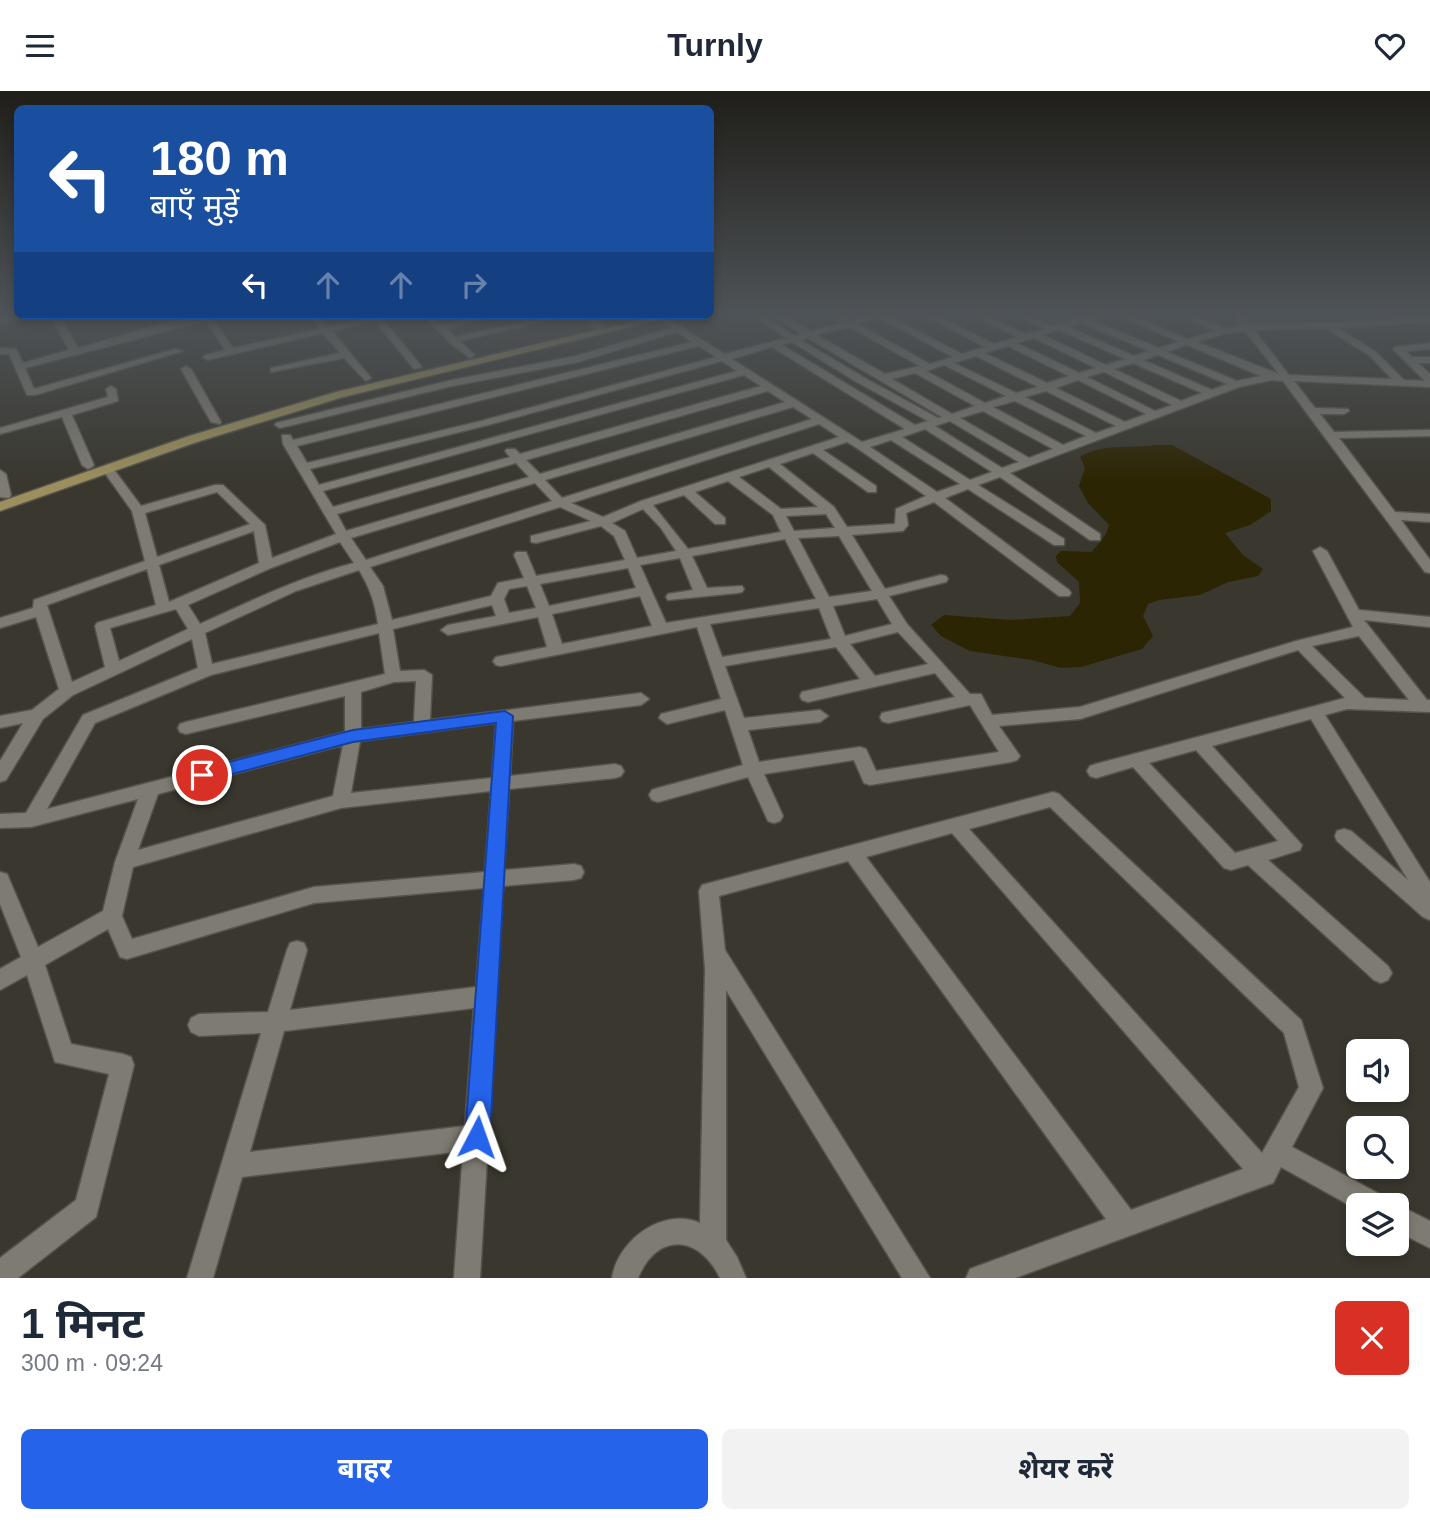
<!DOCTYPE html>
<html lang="hi">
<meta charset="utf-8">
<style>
:root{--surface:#fff;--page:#f2f2f3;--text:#1f2937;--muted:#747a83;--accent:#2563eb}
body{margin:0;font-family:Helvetica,"Noto Sans Devanagari",sans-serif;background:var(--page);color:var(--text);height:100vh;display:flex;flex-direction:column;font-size:26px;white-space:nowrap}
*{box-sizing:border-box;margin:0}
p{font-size:23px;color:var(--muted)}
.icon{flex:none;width:38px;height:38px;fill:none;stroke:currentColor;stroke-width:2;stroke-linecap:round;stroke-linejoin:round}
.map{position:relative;height:1187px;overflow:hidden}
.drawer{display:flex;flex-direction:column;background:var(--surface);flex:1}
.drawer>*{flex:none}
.banner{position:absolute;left:14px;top:14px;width:700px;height:214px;border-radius:10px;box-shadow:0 4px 10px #0003;background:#1a4fa0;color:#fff;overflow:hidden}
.fabs{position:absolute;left:1346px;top:948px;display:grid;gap:14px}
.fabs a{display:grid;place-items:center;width:63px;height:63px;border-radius:10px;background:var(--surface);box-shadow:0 4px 10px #0003;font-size:35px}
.pin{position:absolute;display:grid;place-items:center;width:60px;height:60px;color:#fff;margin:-30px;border:4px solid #fff;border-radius:50%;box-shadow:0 2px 7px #0007}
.me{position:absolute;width:77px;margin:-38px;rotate:4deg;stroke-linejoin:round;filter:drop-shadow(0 0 5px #0008)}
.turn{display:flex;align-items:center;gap:24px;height:147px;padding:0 21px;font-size:32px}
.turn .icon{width:91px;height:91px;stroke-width:2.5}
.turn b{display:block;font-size:49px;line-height:60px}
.lanes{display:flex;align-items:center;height:66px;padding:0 21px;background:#0003;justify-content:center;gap:35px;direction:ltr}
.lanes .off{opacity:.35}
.round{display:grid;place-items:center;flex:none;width:74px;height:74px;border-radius:10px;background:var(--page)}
.head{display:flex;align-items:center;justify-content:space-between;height:119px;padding:0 21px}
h1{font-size:42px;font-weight:700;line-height:52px}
.button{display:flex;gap:14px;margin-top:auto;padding:14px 21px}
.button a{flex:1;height:80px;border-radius:10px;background:var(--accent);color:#fff;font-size:28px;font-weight:700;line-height:80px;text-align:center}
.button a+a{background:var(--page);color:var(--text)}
header{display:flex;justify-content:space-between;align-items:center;height:91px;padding:0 21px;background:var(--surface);font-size:32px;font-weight:700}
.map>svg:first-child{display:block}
.water{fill:#2c2503}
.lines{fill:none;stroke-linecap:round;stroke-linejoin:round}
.minor-casing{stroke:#56544d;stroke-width:3}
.major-casing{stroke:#56544d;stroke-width:3}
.minor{fill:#7e7c72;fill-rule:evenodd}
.major{fill:#9b8f5d;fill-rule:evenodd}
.route{fill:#2563eb;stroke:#184099;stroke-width:2}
</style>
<header><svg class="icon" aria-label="menu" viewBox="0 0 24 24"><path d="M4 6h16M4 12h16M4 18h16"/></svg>Turnly<svg class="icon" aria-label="heart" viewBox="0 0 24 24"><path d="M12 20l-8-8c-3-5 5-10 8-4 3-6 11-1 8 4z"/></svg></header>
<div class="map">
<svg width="1430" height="1187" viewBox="0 0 1430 1187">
<rect width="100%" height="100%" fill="#39372e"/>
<path class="water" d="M1155,354H1172L1271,408V420L1250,434L1225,442L1243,464L1263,478L1258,485L1228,491L1200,504L1159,509L1148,513L1143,525L1153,545L1142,558L1081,576L1061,577L1032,569L970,560L941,545L931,534L944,524L1011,529L1070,525L1080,512L1079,491L1057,471L1056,465L1061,460L1092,461L1106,443L1109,434L1088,412L1079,395L1085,377L1080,366C1102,352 1130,358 1155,354Z"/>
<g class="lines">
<g class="minor-casing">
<g id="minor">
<polygon points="13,224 30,224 0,233 0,227"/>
<path d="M50,224H59L78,257C125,245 176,224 225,224L213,228L233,257L320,238L309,224H318L328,236L371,224H395L383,228L422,276L414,278L375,230L332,240L371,287L366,290L344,267L271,281V277L340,262L323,242L208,269L203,266L205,264L225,259L206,230L25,277L34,298L175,258L183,260L35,304H27L9,263H0V257L16,258L23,272L69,259Z"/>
<polygon points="422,224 432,224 442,234 481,224 498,224 447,238 455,246 554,224 572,224 460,250 475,264 470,267 449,251"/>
<polygon points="581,224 591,224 605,236 597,238"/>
<polygon points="632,224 641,224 643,227 639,230"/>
<path d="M751,224H762L795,245L801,243L772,224H783L811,240L842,232L830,224H841L851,229L870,224H887L962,263L985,256L924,224H936L994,253L1017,246L972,224H984L1026,243L1044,238L1017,224H1029L1052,235L1080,225L1103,224L1091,229L1159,257L1179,251L1118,224H1131L1188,248L1214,240L1180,224H1193L1224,237L1242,235L1234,224H1243L1250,234L1346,231L1430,225V231L1338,237L1376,261L1404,289L1425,290L1393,258L1395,256L1430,252V258L1406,260L1412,266H1430V272H1418L1430,283V296L1294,290L1315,317L1348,318L1349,320L1344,323H1320L1334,341L1430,339V345L1339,347L1395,421L1430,423V431L1401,429L1430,469V482L1425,481L1283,290L1272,289L1239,296L1010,382L1100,443V449H1090L1000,386L978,394L1064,448V454H1054L968,398L945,407L1069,499L1071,502L1069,505H1059L934,411L906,422L908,434L903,440L852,444L885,498L941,484L946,485L948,488L946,491L889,505L907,533L970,603H981L992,624L1080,616L1296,550L1353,536L1313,460L1320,456L1327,460L1359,519L1430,526V536L1364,529L1427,609H1430V621L1347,618L1325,624L1430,791V829L1423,826L1337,750L1335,745L1337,740L1344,738L1351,740L1408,789L1311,628L1212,655L1302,754L1300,759L1268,769L1388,875L1392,882L1388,889L1381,892L1374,889L1248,774L1231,779L1224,777L1133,676L1096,687L1090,685L1087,680L1090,675L1096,673L1345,607L1298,559L1080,628L999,635L1020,665L1017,669L1011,671L870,694L864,692L854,669L764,683L783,725L780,730L774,732L768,730L748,686L658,711L652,709L649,704L652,699L658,697L743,674L725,619L667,633L659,627L661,623L721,608L697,536L501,575L496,574L493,570L496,566L547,556L538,526L448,544L441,539L448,534L496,525L492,514L393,538L400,580L424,579L432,584L430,629L641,602L649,608L641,614L513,630L510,685L615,673L621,675L624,680L621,685L615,687L509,698L504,779L574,773L581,775L584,781L581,787L574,789L503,795L480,1187H454L463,1060L242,1086L213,1187H187L261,942L199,945L191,941L188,934L191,927L199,923L268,921L287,859L290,852L297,850L304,852L307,859L290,919L476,896L484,797L314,812L127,868L120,866L108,838L45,874L71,953L123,963L131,966L134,974L96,1126L18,1187H0V1167L76,1109L109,983L55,971L27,884L0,899V878L21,866L0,813V781L7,783L38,856L103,820L115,771L138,708L31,736L0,737V723L26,722L83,624L198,577L192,548L73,604L43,628L6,689L0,691V670L23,632L0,637V625L32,619L59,598L36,526L0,537V527L33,517L34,509L145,470L132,420L102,378L104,376H112L141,415L215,394H223L265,434L272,467L336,443L283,353L282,344H290L293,349L692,251L677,241L578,271L452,295L280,337L275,334L276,332L452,289L576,265L671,237L659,228L663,225L725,263L786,247ZM879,227L953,266L930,273L858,233ZM1082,232L1149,260L1134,265L1068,236ZM849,236L920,275L885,283L817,244ZM1326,237L1370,265L1392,288L1289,284L1254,239ZM1059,239L1125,268L1106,274L1043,244ZM1245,240L1279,283L1197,251L1224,243ZM808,247L942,326L938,327L863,286L801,249ZM1034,247L1096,277L1079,282L1017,252ZM792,251L855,290L928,330L915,334L782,254ZM1187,254L1261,285L1237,290L1167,261ZM699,255L716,266L481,330L307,372L297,355ZM1008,255L1069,285L1047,292L985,262ZM772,256L905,338L862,351L732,268ZM1158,264L1227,293L1212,299L1143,269ZM976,265L1038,296L1016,302L954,272ZM722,270L737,280L319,394L310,378L488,334ZM1133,272L1202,302L1181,310L1114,278ZM944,274L1006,305L985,312L926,280ZM1104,281L1172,314L1155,320L1087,286ZM915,282L975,315L952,323L892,288ZM744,284L761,295L520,363L515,358H507L505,360L510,366L333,416L323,400ZM1078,289L1146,323L1125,331L1056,297ZM768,300L785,311L540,383L526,369ZM1046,300L1116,335L1096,342L1025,306ZM1015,310L1086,345L1063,354L993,316ZM793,316L812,328L562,407L545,389ZM983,320L1053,358L1029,367L960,327ZM950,330L1019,371L1002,377L935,335ZM819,333L839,346L641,410L603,426L571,412ZM925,338L992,381L970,389L902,346ZM891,349L960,393L937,401L870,356ZM847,351L857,357L926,405L896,418L895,433L847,436L834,416L780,373L813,362L868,401H876V395L823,359ZM516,372L529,386L346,440L337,423ZM769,376L818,416L781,418L739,386ZM728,390L773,424L781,441L688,458L653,414L684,404L715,433H725V427L695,401ZM535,392L552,410L366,469L351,447ZM217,401L250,433L157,466L145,422ZM560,416L591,430L531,445V451L536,452L601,435L614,445L625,469L536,485L526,461H516L514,464L524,487L498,492L491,505L392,529L383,495L370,476ZM643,418L661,437L676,460L637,467L625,440L612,432ZM826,423L835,437L794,440L786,425ZM254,440L259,472L169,511L159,474ZM839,445L872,500L829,506L798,447ZM785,448L816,508L666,532L640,474L680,467L693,499L668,503L666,506L668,509L737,502L742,501L744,498L742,495L707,497L692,465ZM340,451L354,472C300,486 251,510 200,533L188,514L271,477ZM628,477L636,497L549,515L540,493ZM147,478L156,514L97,532L95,535L105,576L72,591L47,514ZM359,479C370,497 375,512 378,533L212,573L205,542L296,500ZM527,495L536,517L509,522L504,508L509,498ZM640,505L652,535L562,553L552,523ZM877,508L892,533L845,545L833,515ZM819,517L831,548L722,566L710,533ZM176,518L188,538L119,570L110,537ZM898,541L928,573L875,585L850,553ZM379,542L385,583L186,631L180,633L178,637L180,641L186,643L345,605V641L47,718L95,632L211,584ZM1359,545L1409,609L1365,607L1312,555ZM836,556L860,588L802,601L800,605L802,609L808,611L935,582L955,606L882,622L880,626L882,630L888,632L970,614L999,661L876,680L866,658L860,656L759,671L748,639L820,631L828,625L820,619L744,627L725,575ZM416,590L414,631L361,638V601L394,591ZM496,632L492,687L351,702L360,650ZM343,654L333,705L138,759L158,703ZM1196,659L1278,750L1235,762L1149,672ZM491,700L485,781L314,796L132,848L122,825L133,776L341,717ZM474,917L465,1035L250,1061L284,940Z"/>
<polygon points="186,275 191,278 221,331 220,333 211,331 181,278"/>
<polygon points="111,295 116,298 118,310 72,324 94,374 92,376 88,378 82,374 62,326 0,343 0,337 108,306 106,298"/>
<polygon points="0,379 6,383 11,404 9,407 0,406"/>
<path d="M1053,701L1059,703L1301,929L1323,997L1292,1056L1385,1106L1389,1115H1358V1119L1281,1076L1273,1092L1015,1187H966L970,1178L1106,1128L848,770L719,805L725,859L930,1187H902L726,899V1149L737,1166L746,1187H720C699,1143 657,1141 638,1187H612C618,1149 663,1116 700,1132L705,878L699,800L702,794ZM1050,716L1284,942L1299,996L1262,1062L969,738ZM952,742L1243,1078L1131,1119L866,766Z"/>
<polygon points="1396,1113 1430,1130 1430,1157 1396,1140 1396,1115 1392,1115"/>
</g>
</g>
<g class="major-casing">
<polygon id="major" points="660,224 679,224 343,306 197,351 0,420 0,411 189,345 336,301"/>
</g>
<use href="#minor" class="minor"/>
<use href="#major" class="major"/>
</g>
<linearGradient id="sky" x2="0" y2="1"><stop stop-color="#1f1e19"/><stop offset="0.57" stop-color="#4e5357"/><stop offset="1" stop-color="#4e5357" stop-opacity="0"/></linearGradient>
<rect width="1430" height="391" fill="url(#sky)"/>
<polygon class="route" points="505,620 513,625 490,1046 486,1055 477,1058 469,1055 465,1046 496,632 353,651 202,691 195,689 193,684 195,680 202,678 353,639"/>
</svg>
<div class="fabs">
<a><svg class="icon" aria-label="sound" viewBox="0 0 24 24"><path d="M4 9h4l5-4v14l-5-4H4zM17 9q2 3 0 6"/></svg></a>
<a><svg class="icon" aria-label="search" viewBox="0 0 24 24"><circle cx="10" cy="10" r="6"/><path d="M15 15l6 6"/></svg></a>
<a><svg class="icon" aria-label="layers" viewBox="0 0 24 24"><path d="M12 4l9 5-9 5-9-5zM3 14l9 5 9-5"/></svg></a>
</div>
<div class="pin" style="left:202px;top:684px;background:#d93025"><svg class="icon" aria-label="arrive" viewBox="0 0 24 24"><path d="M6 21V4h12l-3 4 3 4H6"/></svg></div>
<svg class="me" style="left:477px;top:1046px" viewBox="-20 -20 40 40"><path d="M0-17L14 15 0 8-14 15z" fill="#2563eb" stroke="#fff" stroke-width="4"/></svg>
<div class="banner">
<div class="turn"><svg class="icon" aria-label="left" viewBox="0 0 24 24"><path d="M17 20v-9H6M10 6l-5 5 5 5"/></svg><div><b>180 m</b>बाएँ मुड़ें</div></div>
<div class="lanes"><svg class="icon" aria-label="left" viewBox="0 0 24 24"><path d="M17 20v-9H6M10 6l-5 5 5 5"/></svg><svg class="icon off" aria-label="ahead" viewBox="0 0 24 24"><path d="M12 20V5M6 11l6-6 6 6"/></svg><svg class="icon off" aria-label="ahead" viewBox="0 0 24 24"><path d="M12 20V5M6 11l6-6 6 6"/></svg><svg class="icon off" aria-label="right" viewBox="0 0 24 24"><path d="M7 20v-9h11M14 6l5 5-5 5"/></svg></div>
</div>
</div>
<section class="drawer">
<div class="head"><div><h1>1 मिनट</h1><p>300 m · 09:24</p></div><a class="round" style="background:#d93025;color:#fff"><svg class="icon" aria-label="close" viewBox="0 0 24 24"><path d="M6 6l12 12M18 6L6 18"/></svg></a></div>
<div class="button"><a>बाहर</a><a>शेयर करें</a></div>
</section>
